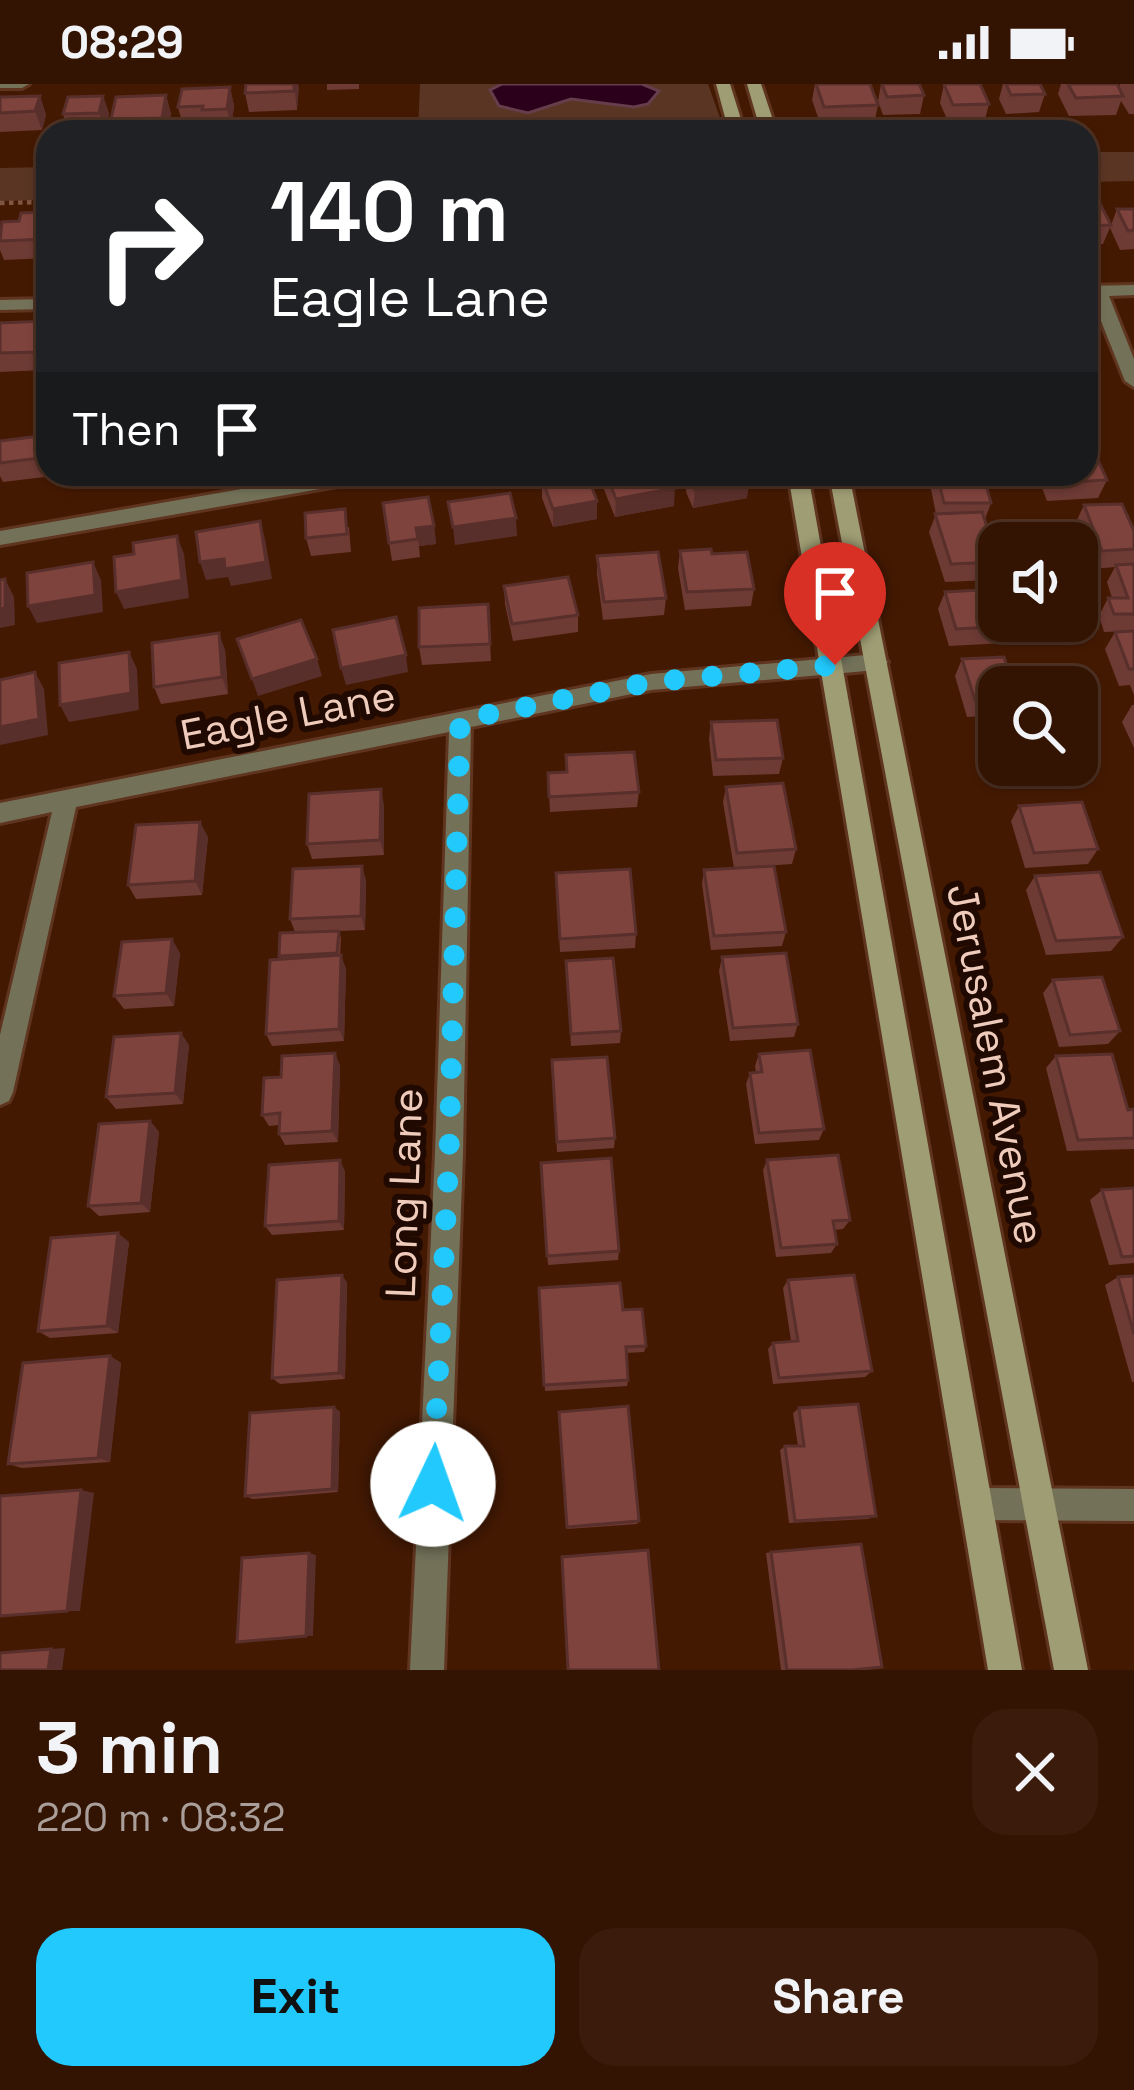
<!DOCTYPE html>
<meta charset="utf-8">
<style>
:root{--surface:#331302;--page:#3b1c0c;--text:#f1f3f6;--muted:#a99e99;--line:#4e3224;--accent:#21c9fd}
body{margin:0;font-family:"Space Grotesk",sans-serif;background:var(--page);color:var(--text);height:100vh;display:flex;flex-direction:column;font-size:45px;white-space:nowrap}
*{box-sizing:border-box;margin:0}
p{font-size:39px;color:var(--muted)}
.icon{flex:none;width:66px;height:66px;fill:none;stroke:currentColor;stroke-width:2;stroke-linecap:round;stroke-linejoin:round}
.map{position:relative;height:1586px;overflow:hidden}
.drawer{display:flex;flex-direction:column;background:var(--surface);flex:1}
.drawer>*{flex:none}
.banner{position:absolute;left:36px;top:36px;width:1062px;height:366px;border-radius:36px;box-shadow:0 3px 9px #0004,0 0 0 3px var(--line);background:#202124;color:#fff;overflow:hidden}
.tools{position:absolute;left:978px;top:438px;display:grid;gap:24px}
.tools a{display:grid;place-items:center;width:120px;height:120px;border-radius:24px;background:var(--surface);box-shadow:0 3px 9px #0004,0 0 0 3px var(--line);font-size:60px}
.pin{position:absolute;display:grid;place-items:center;width:102px;height:102px;color:#fff;margin:-123px -51px;border-radius:50% 50% 50% 0;rotate:-45deg;box-shadow:0 0 12px #0007}
.pin .icon{rotate:45deg}
.me{position:absolute;width:132px;margin:-66px;rotate:3deg;stroke-linejoin:round;filter:drop-shadow(0 0 9px #0008)}
.turn{display:flex;align-items:center;gap:42px;height:252px;padding:0 36px;font-size:54px}
.turn .icon{width:156px;height:156px;stroke-width:2.5}
.turn b{display:block;font-size:84px;line-height:102px}
.then{display:flex;align-items:center;height:114px;padding:0 36px;background:#0003;gap:24px;font-size:45px}
.round{display:grid;place-items:center;flex:none;width:126px;height:126px;border-radius:36px;background:var(--page)}
.summary{display:flex;align-items:center;justify-content:space-between;height:204px;padding:0 36px}
h1{font-size:72px;font-weight:700;line-height:90px}
.primary-button{display:flex;gap:24px;margin-top:auto;padding:24px 36px}
.primary-button a{flex:1;height:138px;border-radius:36px;background:var(--accent);color:#111;font-size:48px;font-weight:700;line-height:138px;text-align:center}
.primary-button a+a{background:var(--page);color:var(--text)}
.status{display:flex;justify-content:space-between;align-items:center;height:84px;padding:0 60px;background:var(--surface);direction:ltr}
.status svg{height:33px;fill:currentColor}
.map>svg:first-child{display:block}
.green{fill:#5a3524}
.water{fill:#2a001b;stroke:#653d4b;stroke-width:3}
.lines{fill:none;stroke-linecap:round;stroke-linejoin:round}
.street-casing{stroke:#5f3520;stroke-width:6}
.secondary-casing{stroke:#5f3520;stroke-width:6}
.path{stroke:#7e5641;stroke-width:4.5;stroke-dasharray:4.5 4.5;stroke-linecap:butt}
.street{fill:#737259;fill-rule:evenodd}
.secondary{fill:#9e9d73;fill-rule:evenodd}
.wall{fill:#6d3a34}
.shaded-wall{fill:#592f2b}
.building{fill:#7f433d;stroke:#592f2b;stroke-width:3}
.route{stroke:#21c9fd;stroke-width:21;stroke-dasharray:0 37.8}
.labels{text-anchor:middle;dominant-baseline:central;stroke-width:12;stroke-linejoin:round;paint-order:stroke}
.street-label{font-size:42px;fill:#eecbbb;stroke:#200901}
</style>
<div class="status"><b>08:29</b><svg viewBox="0 0 49 12"><path d="M0 12V9h3v3zM5 12V6h3v6zM10 12V3h3v9zM15 12V0h3v12zM26 1h20v11H26zM47 4h2v5h-2z"/></svg></div>
<div class="map">
<svg width="1134" height="1586" viewBox="0 0 1134 1586">
<rect width="100%" height="100%" fill="#441902"/>
<g class="green">
<polygon points="420,0 708,0 725,48 418,48"/>
<polygon points="1086,68 1134,68 1134,97 1086,98"/>
<polygon points="48,83 48,116 0,117 0,84"/>
</g>
<polygon class="water" points="502,0 642,0 659,7 648,20 634,23 571,15 528,29 499,22 490,6"/>
<g class="lines">
<g class="street-casing">
<g id="street">
<polygon points="0,0 29,0 22,4 0,4"/>
<polygon points="1134,201 1134,211 1109,212 1134,275 1134,303 1125,297 1091,212 1086,212 1088,202"/>
<polygon points="48,215 48,225 0,226 0,216"/>
<polygon points="328,390 376,390 366,397 0,461 0,447"/>
<polygon points="877,570 888,578 877,586 651,606 471,643 463,1070 444,1586 410,1586 435,1070 449,648 76,723 13,1008 9,1017 0,1021 0,951 52,728 0,739 0,719 651,590"/>
<polygon points="976,1404 1134,1405 1134,1437 976,1436 965,1431 960,1420 965,1409"/>
</g>
</g>
<g class="secondary-casing">
<g id="secondary">
<polygon points="716,0 730,0 745,48 729,48"/>
<polygon points="747,0 761,0 777,48 761,48"/>
<polygon points="788,390 808,390 1022,1586 988,1586"/>
<polygon points="829,390 849,390 1088,1586 1054,1586"/>
</g>
</g>
<polyline class="path" points="0,119 48,118"/>
<use href="#street" class="street"/>
<use href="#secondary" class="secondary"/>
</g>
<g class="wall">
<polygon points="246,0 298,0 297,26 249,28 245,9"/>
<polygon points="327,0 359,0 359,5 327,6"/>
<polygon points="815,0 870,0 878,21 874,40 821,42 812,16"/>
<polygon points="881,0 919,0 924,11 920,30 883,31 878,17"/>
<polygon points="944,0 989,20 984,39 949,40 940,19"/>
<polygon points="1003,0 1040,0 1045,10 1039,28 1006,30 999,15"/>
<polygon points="1061,0 1117,0 1119,4 1120,0 1134,0 1134,30 1129,30 1121,17 1116,31 1069,32 1058,10"/>
<polygon points="230,3 234,22 231,44 207,45 206,41 183,42 178,23"/>
<polygon points="166,11 171,30 167,48 115,48 111,35"/>
<polygon points="40,12 46,31 42,46 0,48 0,13"/>
<polygon points="103,12 109,30 105,48 69,48 63,30"/>
<polygon points="1086,110 1111,141 1103,160 1086,161"/>
<polygon points="1117,125 1134,125 1134,165 1120,166 1110,144"/>
<polygon points="48,128 48,174 4,176 0,166 0,157 19,137"/>
<polygon points="0,239 48,247 45,286 0,288"/>
<polygon points="48,351 48,390 69,390 3,398 0,392 0,357"/>
<polygon points="604,390 669,390 674,422 615,433 603,403"/>
<polygon points="687,390 747,414 693,424 686,408"/>
<polygon points="928,390 983,390 991,419 985,435 999,478 992,496 945,498 929,448 936,430"/>
<polygon points="1040,390 1086,390 1107,396 1098,414 1047,417 1038,393"/>
<polygon points="542,395 597,435 553,443 542,414"/>
<polygon points="383,419 434,442 436,460 419,462 420,473 392,477"/>
<polygon points="1084,421 1134,447 1134,611 1130,601 1119,602 1105,565 1115,548 1127,547 1104,548 1099,532 1108,514 1112,514 1107,498 1115,483 1093,485 1075,440"/>
<polygon points="349,443 351,468 311,472 306,454"/>
<polygon points="680,467 712,470 754,505 751,522 685,526 678,484"/>
<polygon points="597,472 666,514 664,531 603,536 597,490"/>
<polygon points="504,502 578,531 578,548 513,557 505,520"/>
<polygon points="945,508 1012,542 1005,559 949,562 938,525"/>
<polygon points="488,520 491,577 422,581 419,563"/>
<polygon points="225,566 228,610 161,620 154,603"/>
<polygon points="962,575 999,603 999,631 967,633 955,592"/>
<polygon points="1132,621 1134,621 1134,664 1122,638"/>
<polygon points="985,633 1064,683 1055,699 993,702 977,650"/>
<polygon points="711,638 783,674 779,690 713,692 709,655"/>
<polygon points="566,671 639,708 637,723 550,728 548,689 566,688"/>
<polygon points="726,703 796,765 792,780 734,784 723,718"/>
<polygon points="384,721 384,771 312,775 307,760"/>
<polygon points="1019,722 1098,765 1088,780 1025,784 1011,737"/>
<polygon points="208,753 202,811 136,815 128,801"/>
<polygon points="704,786 786,848 782,862 711,866 702,800"/>
<polygon points="556,789 636,850 635,864 560,868"/>
<polygon points="1035,792 1123,853 1111,867 1046,871 1026,806"/>
<polygon points="366,796 365,846 339,847 341,854 340,871 346,885 344,957 272,962 266,950 280,875 279,872 295,848 290,835"/>
<polygon points="180,869 174,922 124,925 114,912"/>
<polygon points="722,873 798,940 794,953 730,957 719,887"/>
<polygon points="566,877 621,947 620,959 571,962"/>
<polygon points="1053,896 1120,947 1108,960 1059,963 1043,909"/>
<polygon points="189,961 183,1020 116,1025 106,1013"/>
<polygon points="759,970 824,1045 819,1056 755,1060 746,1000 750,989 756,988 755,982"/>
<polygon points="1056,972 1128,1026 1134,1025 1134,1065 1067,1067 1046,984"/>
<polygon points="552,976 615,1054 614,1064 557,1068"/>
<polygon points="340,981 338,1058 285,1061 279,1050 279,1041 269,1042 262,1031 281,993"/>
<polygon points="150,1037 159,1048 150,1128 99,1132 88,1122"/>
<polygon points="767,1076 850,1136 843,1145 834,1146 837,1160 831,1169 776,1173 763,1086"/>
<polygon points="541,1079 619,1167 618,1176 548,1181"/>
<polygon points="345,1087 344,1146 272,1151 265,1142"/>
<polygon points="1134,1104 1134,1179 1109,1181 1090,1116 1102,1106"/>
<polygon points="129,1158 118,1249 50,1254 38,1247"/>
<polygon points="342,1191 347,1199 345,1295 280,1300 272,1294"/>
<polygon points="1134,1192 1134,1298 1132,1298 1105,1201 1118,1193"/>
<polygon points="788,1196 872,1287 865,1293 773,1300 768,1265 773,1259 791,1257 783,1204"/>
<polygon points="539,1204 623,1226 646,1262 644,1268 626,1269 628,1296 627,1302 545,1307"/>
<polygon points="110,1272 121,1279 110,1378 22,1384 8,1380"/>
<polygon points="334,1323 340,1328 338,1408 253,1415 245,1412"/>
<polygon points="799,1324 876,1432 868,1435 789,1439 780,1366 785,1362 798,1362 793,1329"/>
<polygon points="559,1328 639,1437 637,1440 567,1445"/>
<polygon points="771,1468 852,1586 781,1586 766,1469"/>
</g>
<g class="shaded-wall">
<polygon points="294,0 298,0 299,4 297,26"/>
<polygon points="230,3 234,22 231,44 227,25"/>
<polygon points="166,11 171,30 167,48 165,48 162,34"/>
<polygon points="40,12 46,31 42,46 35,27"/>
<polygon points="103,12 109,30 105,48 99,29"/>
<polygon points="44,237 48,247 48,271 45,286 37,268"/>
<polygon points="750,396 747,414 693,424 695,406"/>
<polygon points="675,404 674,422 615,433 616,415"/>
<polygon points="597,417 597,435 553,443 553,425"/>
<polygon points="516,434 517,452 455,461 453,443"/>
<polygon points="260,437 265,455 272,495 231,502 228,493 206,496 200,478"/>
<polygon points="434,442 436,460 419,462 416,444"/>
<polygon points="177,452 184,470 189,514 124,525 116,508"/>
<polygon points="93,478 101,496 103,528 37,539 28,522"/>
<polygon points="5,495 14,513 15,541 0,544 0,525"/>
<polygon points="219,549 225,566 228,610 222,593"/>
<polygon points="129,568 137,585 139,626 69,638 60,621"/>
<polygon points="406,571 408,588 346,601 341,584"/>
<polygon points="317,575 322,592 258,612 252,595"/>
<polygon points="35,588 44,605 48,651 0,661 0,643"/>
<polygon points="381,705 384,721 384,771 380,756"/>
<polygon points="200,738 208,753 202,811 195,797"/>
<polygon points="362,782 366,796 365,846 361,832"/>
<polygon points="172,855 180,869 174,922 166,909"/>
<polygon points="341,871 346,885 344,957 339,945"/>
<polygon points="181,949 189,961 183,1020 175,1009"/>
<polygon points="335,969 340,981 338,1058 332,1047"/>
<polygon points="150,1037 159,1048 150,1128 141,1119"/>
<polygon points="340,1076 345,1087 344,1146 339,1137"/>
<polygon points="118,1149 129,1158 118,1249 107,1242"/>
<polygon points="342,1191 347,1199 345,1295 339,1289"/>
<polygon points="110,1272 121,1279 110,1378 98,1374"/>
<polygon points="334,1323 340,1328 338,1408 332,1405"/>
<polygon points="81,1406 94,1409 80,1527 67,1527"/>
<polygon points="309,1469 316,1471 313,1552 306,1552"/>
<polygon points="65,1564 62,1586 48,1586 51,1565"/>
</g>
<g class="building">
<polygon points="246,0 294,0 294,7 245,9"/>
<polygon points="816,0 870,0 878,21 824,23"/>
<polygon points="882,0 919,0 924,11 887,13"/>
<polygon points="944,0 980,0 989,20 953,21"/>
<polygon points="1006,0 1040,0 1045,10 1011,11"/>
<polygon points="1068,0 1117,0 1123,12 1076,14"/>
<polygon points="230,3 227,25 202,26 203,22 178,23 182,5"/>
<polygon points="166,11 162,34 111,35 116,13"/>
<polygon points="40,12 35,27 0,29 0,13"/>
<polygon points="103,12 99,29 63,30 68,13"/>
<polygon points="1086,110 1095,110 1111,141 1086,142"/>
<polygon points="1117,125 1134,125 1134,146 1128,147"/>
<polygon points="48,128 46,155 0,157 2,138 19,137 21,129"/>
<polygon points="44,237 37,268 0,269 0,239"/>
<polygon points="48,351 48,373 0,379 0,357"/>
<polygon points="1086,363 1092,363 1107,396 1055,399 1052,390 1086,390"/>
<polygon points="573,390 587,390 597,417 553,425 542,395"/>
<polygon points="606,390 669,390 675,404 616,415"/>
<polygon points="688,390 747,390 750,396 695,406"/>
<polygon points="937,390 983,390 991,419 944,419"/>
<polygon points="510,409 516,434 453,443 448,418"/>
<polygon points="428,413 434,442 416,444 418,455 389,459 383,419"/>
<polygon points="1122,420 1134,447 1134,465 1102,467 1084,421"/>
<polygon points="345,425 347,450 306,454 305,429"/>
<polygon points="982,428 999,478 951,480 935,430"/>
<polygon points="260,437 266,478 225,485 224,475 200,478 196,448"/>
<polygon points="177,452 182,496 116,508 114,473 134,470 133,459"/>
<polygon points="711,465 712,470 747,468 754,505 687,508 680,467"/>
<polygon points="658,468 666,514 604,518 597,472"/>
<polygon points="93,478 95,511 28,522 27,489"/>
<polygon points="1134,480 1134,530 1114,530 1108,514 1128,514 1116,481"/>
<polygon points="568,493 578,531 512,540 504,502"/>
<polygon points="5,495 5,524 0,525 0,496"/>
<polygon points="999,505 999,537 1011,537 1012,542 956,545 945,508"/>
<polygon points="488,520 490,560 419,563 419,524"/>
<polygon points="396,533 406,571 341,584 333,546"/>
<polygon points="301,536 317,575 252,595 237,555"/>
<polygon points="1134,547 1134,585 1129,585 1115,548"/>
<polygon points="219,549 222,593 154,603 152,559"/>
<polygon points="129,568 131,609 60,621 59,579"/>
<polygon points="1004,573 1014,603 999,603 999,615 975,616 962,575"/>
<polygon points="35,588 39,635 0,643 0,596"/>
<polygon points="999,632 999,679 985,633"/>
<polygon points="777,636 783,674 716,676 711,638"/>
<polygon points="634,668 639,708 549,713 548,689 567,688 566,671"/>
<polygon points="1000,681 1063,681 1064,683 1001,686"/>
<polygon points="783,699 796,765 737,769 726,703"/>
<polygon points="381,705 380,756 307,760 309,710"/>
<polygon points="1082,718 1098,765 1034,769 1019,722"/>
<polygon points="200,738 195,797 128,801 136,741"/>
<polygon points="362,782 361,832 290,835 293,785"/>
<polygon points="774,782 786,848 714,852 704,786"/>
<polygon points="630,785 636,850 560,855 556,789"/>
<polygon points="1100,788 1123,853 1056,857 1035,792"/>
<polygon points="339,847 337,869 279,872 280,849"/>
<polygon points="172,855 166,909 114,912 122,858"/>
<polygon points="786,869 798,940 733,944 722,873"/>
<polygon points="341,871 339,945 266,950 270,876"/>
<polygon points="613,874 621,947 571,950 566,877"/>
<polygon points="1102,893 1120,947 1070,951 1053,896"/>
<polygon points="181,949 175,1009 106,1013 114,953"/>
<polygon points="810,966 824,1045 759,1049 750,989 762,988 759,970"/>
<polygon points="335,969 332,1047 279,1050 280,1029 262,1031 264,994 281,993 282,972"/>
<polygon points="1112,970 1128,1026 1134,1025 1134,1054 1078,1056 1056,972"/>
<polygon points="607,973 615,1054 557,1058 552,976"/>
<polygon points="150,1037 141,1119 88,1122 99,1040"/>
<polygon points="838,1071 850,1136 833,1137 837,1160 781,1164 767,1076"/>
<polygon points="611,1074 619,1167 547,1172 541,1079"/>
<polygon points="340,1076 339,1137 265,1142 269,1081"/>
<polygon points="1134,1104 1134,1172 1122,1173 1102,1106"/>
<polygon points="118,1149 107,1242 38,1247 51,1154"/>
<polygon points="342,1191 339,1289 272,1294 277,1196"/>
<polygon points="854,1191 872,1287 779,1294 773,1259 798,1257 788,1196"/>
<polygon points="1134,1192 1134,1250 1118,1193"/>
<polygon points="620,1199 623,1226 642,1225 646,1262 626,1263 628,1296 544,1301 539,1204"/>
<polygon points="110,1272 98,1374 8,1380 23,1279"/>
<polygon points="858,1320 876,1432 795,1437 785,1362 804,1362 799,1324"/>
<polygon points="628,1322 639,1437 567,1443 559,1328"/>
<polygon points="334,1323 332,1405 245,1412 250,1329"/>
<polygon points="81,1406 67,1527 0,1532 0,1412"/>
<polygon points="861,1460 882,1583 852,1586 787,1586 771,1468"/>
<polygon points="648,1466 659,1586 568,1586 562,1473"/>
<polygon points="309,1469 306,1552 237,1558 242,1474"/>
<polygon points="51,1565 48,1586 0,1586 0,1569"/>
</g>
<g class="lines">
<polyline class="route" points="433,1400 449,1070 460,636 651,598 835,581"/>
</g>
<g class="labels">
<g class="street-label">
<text transform="translate(288 631) rotate(-11)">Eagle Lane</text>
<text transform="translate(996 980) rotate(79)">Jerusalem Avenue</text>
<text transform="translate(404 1109) rotate(-88)">Long Lane</text>
</g>
</g>
</svg>
<div class="tools">
<a><svg class="icon" aria-label="sound" viewBox="0 0 24 24"><path d="M4 9h4l5-4v14l-5-4H4zM17 9q2 3 0 6"/></svg></a>
<a><svg class="icon" aria-label="search" viewBox="0 0 24 24"><circle cx="10" cy="10" r="6"/><path d="M15 15l6 6"/></svg></a>
</div>
<div class="pin" style="left:835px;top:581px;background:#d93025"><svg class="icon" aria-label="arrive" viewBox="0 0 24 24"><path d="M6 21V4h12l-3 4 3 4H6"/></svg></div>
<svg class="me" style="left:433px;top:1400px" viewBox="-20 -20 40 40"><circle r="19" fill="#fff"/><path d="M0-13L10 11 0 6-10 11z" fill="#21c9fd"/></svg>
<div class="banner">
<div class="turn"><svg class="icon" aria-label="right" viewBox="0 0 24 24"><path d="M7 20v-9h11M14 6l5 5-5 5"/></svg><div><b>140 m</b>Eagle Lane</div></div>
<div class="then">Then<svg class="icon" aria-label="arrive" viewBox="0 0 24 24"><path d="M6 21V4h12l-3 4 3 4H6"/></svg></div>
</div>
</div>
<section class="drawer">
<div class="summary"><div><h1>3 min</h1><p>220 m · 08:32</p></div><a class="round"><svg class="icon" aria-label="close" viewBox="0 0 24 24"><path d="M6 6l12 12M18 6L6 18"/></svg></a></div>
<div class="primary-button"><a>Exit</a><a>Share</a></div>
</section>
